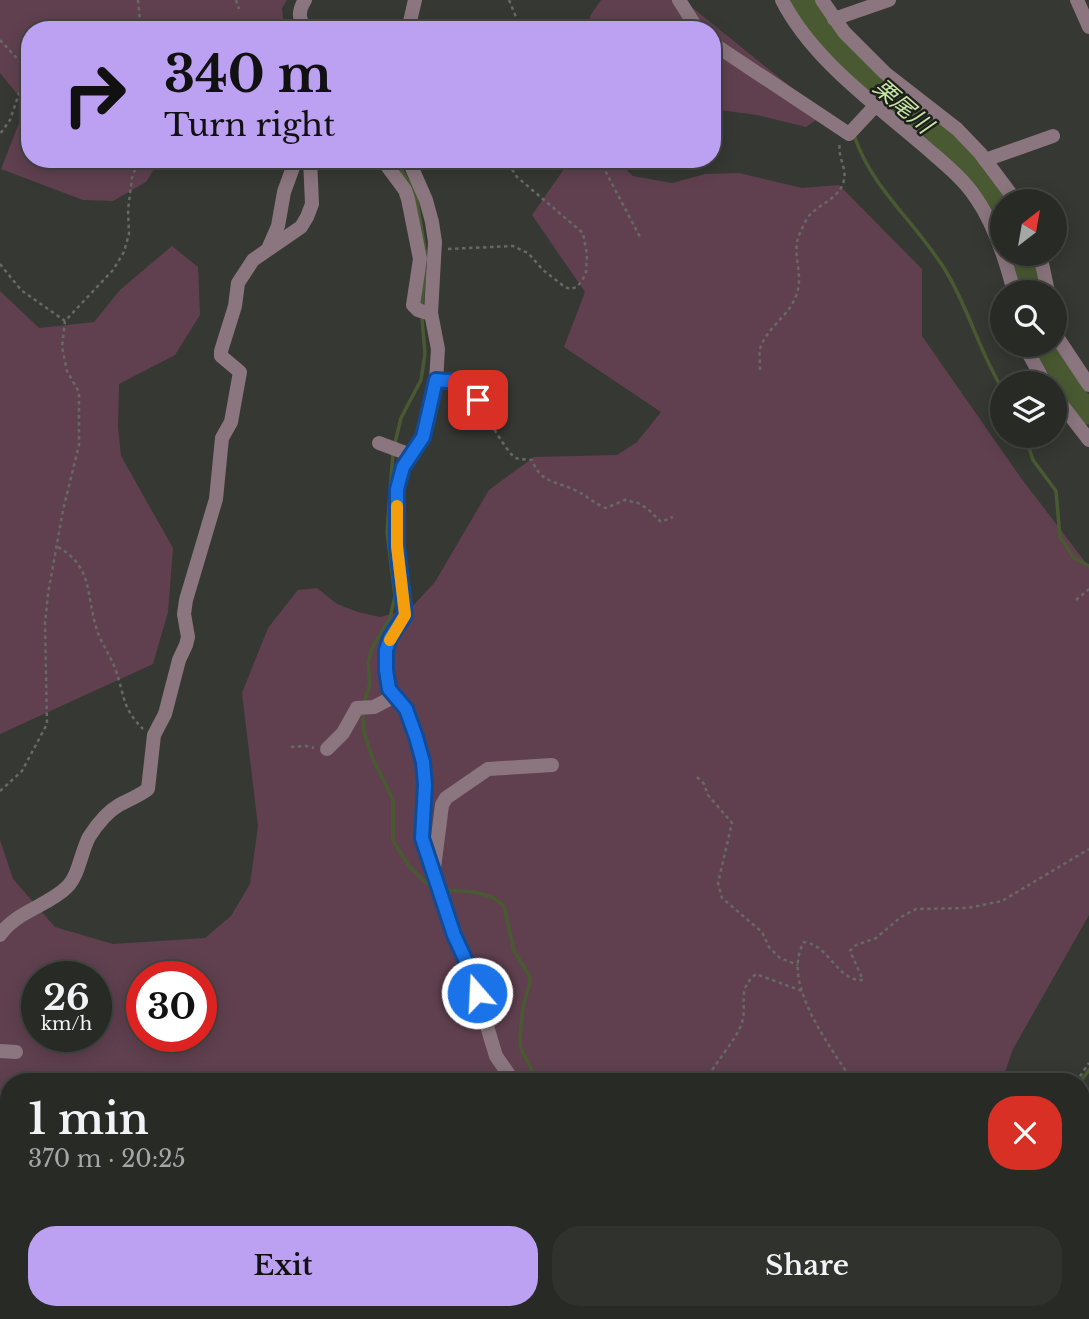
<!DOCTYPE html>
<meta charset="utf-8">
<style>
:root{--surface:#282a26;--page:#30322e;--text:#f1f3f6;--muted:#a5a7a7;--line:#444643;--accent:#bca0f2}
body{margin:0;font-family:"Libre Baskerville","Noto Sans JP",serif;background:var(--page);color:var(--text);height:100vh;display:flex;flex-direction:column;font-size:26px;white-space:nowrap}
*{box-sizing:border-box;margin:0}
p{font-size:23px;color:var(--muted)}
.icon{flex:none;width:38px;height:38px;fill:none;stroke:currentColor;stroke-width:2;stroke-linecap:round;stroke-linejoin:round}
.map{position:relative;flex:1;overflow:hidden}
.drawer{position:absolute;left:0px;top:1073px;width:1090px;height:247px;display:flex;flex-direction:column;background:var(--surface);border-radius:28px 28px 0 0;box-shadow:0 4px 18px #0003,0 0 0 2px var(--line)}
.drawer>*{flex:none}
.banner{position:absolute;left:21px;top:21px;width:700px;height:147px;border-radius:28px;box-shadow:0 4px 18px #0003,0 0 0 2px var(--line);background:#bca0f2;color:#111;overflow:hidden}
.needle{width:46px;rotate:31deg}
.buttons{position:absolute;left:990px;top:189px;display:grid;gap:14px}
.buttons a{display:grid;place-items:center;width:77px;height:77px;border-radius:50%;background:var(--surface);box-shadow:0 4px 18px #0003,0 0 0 2px var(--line);font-size:35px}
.speed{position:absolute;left:21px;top:961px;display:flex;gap:14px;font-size:35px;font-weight:700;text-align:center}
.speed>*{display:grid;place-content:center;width:91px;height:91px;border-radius:50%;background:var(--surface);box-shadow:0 4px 18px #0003,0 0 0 2px var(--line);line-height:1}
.speed small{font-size:18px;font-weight:400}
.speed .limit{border:10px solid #d22;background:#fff;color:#111}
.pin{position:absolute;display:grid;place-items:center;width:60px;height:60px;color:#fff;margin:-30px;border-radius:14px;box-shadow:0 4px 10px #0006}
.me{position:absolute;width:77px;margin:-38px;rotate:341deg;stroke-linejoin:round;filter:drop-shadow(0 0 5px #0008)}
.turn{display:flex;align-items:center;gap:24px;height:147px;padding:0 28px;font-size:32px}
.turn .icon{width:91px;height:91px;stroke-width:2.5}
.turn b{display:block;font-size:49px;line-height:60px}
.round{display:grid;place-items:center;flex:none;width:74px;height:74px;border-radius:28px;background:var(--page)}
.head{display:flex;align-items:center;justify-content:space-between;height:119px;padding:0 28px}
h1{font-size:42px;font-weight:600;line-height:52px}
.action{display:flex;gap:14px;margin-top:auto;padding:14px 28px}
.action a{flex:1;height:80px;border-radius:28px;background:var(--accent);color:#111;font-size:28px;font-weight:600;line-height:80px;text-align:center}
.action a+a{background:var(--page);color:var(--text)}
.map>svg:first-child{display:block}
.green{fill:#60404f;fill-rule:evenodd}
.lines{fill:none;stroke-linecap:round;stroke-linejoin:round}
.stream{stroke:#495a32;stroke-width:3.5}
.river{stroke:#495a32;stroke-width:23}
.path{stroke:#676964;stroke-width:2.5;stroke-dasharray:3.5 3.5;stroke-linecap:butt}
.street{stroke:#8b767f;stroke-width:14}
.route-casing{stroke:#114b97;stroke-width:18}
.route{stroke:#1a73e8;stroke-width:12}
.slow{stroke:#f59e0b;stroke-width:12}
.labels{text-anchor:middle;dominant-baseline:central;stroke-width:5;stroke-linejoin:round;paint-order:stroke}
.water-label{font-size:23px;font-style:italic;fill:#c6e5a2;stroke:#1e1f1d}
</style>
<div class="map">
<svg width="1089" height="1319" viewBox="0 0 1089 1319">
<rect width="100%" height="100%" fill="#363833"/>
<g class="green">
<polygon points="0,0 287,0 282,8 284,30 30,30 30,159 250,159 242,163 193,162 154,169 146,182 113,201 83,200 1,169 26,105 0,73"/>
<polygon points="601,0 683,0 808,101 820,117 806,127 757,115 712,109 712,30 592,30 590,16"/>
<path d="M571,159H614L633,176L672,183L705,174L739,173L802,188L839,185L922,269V336L1021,478L1089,567V915L1013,1049L1002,1081L9,1082V1311H1082V1210L1089,1197V1319H0V840L13,879L55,927L113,944L205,938L231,916L250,884L258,826L242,693L268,628L298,590L317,588L337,604L358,612L380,617L410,609L435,582L489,490L534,457L617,455L637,442L661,412L564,347L585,292L532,215ZM37,976H96V1036H37ZM142,976H201V1036H142Z"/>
<polygon points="172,246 198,267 200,315 175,355 119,384 118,427 121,456 173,548 168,612 153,664 0,734 0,291 39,328 94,322 120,290"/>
</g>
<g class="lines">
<g class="stream">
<path d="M854,135C872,190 918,224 947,273C969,310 980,353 1003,390"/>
<polyline points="395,159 416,195 426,256"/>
<polyline points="422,303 425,270"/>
<polyline points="1025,436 1033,460 1056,491 1060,537 1074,558 1089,566"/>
<polyline points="395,443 401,418 421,380 425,354 422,318"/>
<polyline points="364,703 370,684 368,662 372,648 390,618 395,596 387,532 393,453"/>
<polyline points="362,712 364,732 372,757 393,800 393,841 409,866 434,890"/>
<path d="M447,890C466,892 489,890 504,906L514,951L530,977V982L523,1007L520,1038L521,1049L538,1082"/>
<polyline points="1080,1082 1089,1070"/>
</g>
<g class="river">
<path d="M802,0C853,85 954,125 1003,212"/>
<polyline points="1022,254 1032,292"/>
<polyline points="1045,345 1073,393 1089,413"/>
</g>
<g class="path">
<polyline points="138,0 141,30"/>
<polyline points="236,0 239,9"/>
<polyline points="509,0 518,22"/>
<polyline points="0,40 25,67 26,73 10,120 0,134"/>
<polyline points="599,159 640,237"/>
<polyline points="448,249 513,246 528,253 543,270 565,287 570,289 577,287 583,279 586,272 587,255 583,233 517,177 506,160"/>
<polyline points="0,264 21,290 65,321"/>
<path d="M760,370C760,363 759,355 760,349C766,328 789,316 796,296C805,272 790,254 800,233C803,227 806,218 811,214C821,203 840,198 844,180C847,168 837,156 840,143"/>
<path d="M482,413C492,423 508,455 516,458C521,460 527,459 532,460C541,484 557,481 577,491C587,496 595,504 606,508L625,500L638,503L648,509L661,522L673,517"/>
<path d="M58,547C93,567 86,594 96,627C100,642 111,656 116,671C125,697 122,708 143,729"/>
<polyline points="1076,600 1089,589"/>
<polyline points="291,747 306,746 314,748"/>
<polyline points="697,777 704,784 708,795 732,823 718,883 722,898 762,932 769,947 780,958 798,965"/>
<polyline points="0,791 22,771 47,724 45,623 48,594 63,510 79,445 79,392 67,371 62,347 65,321 113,270 124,252 129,234 128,210 132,178 139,159"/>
<path d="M705,1082C714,1064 736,1040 741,1025C749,1005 735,991 756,974L802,991"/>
<path d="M853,1082C831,1047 780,983 804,942C829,945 838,982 863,980L850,951L854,946L876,938L901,917L916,909L968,908L1002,901L1089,849"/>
<polyline points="1076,1082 1089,1063"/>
<polyline points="835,1311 835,1319"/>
<polyline points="683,1319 683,1311"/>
</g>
<g class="street">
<path d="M305,0C298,11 298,19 306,30"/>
<polyline points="679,0 698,30"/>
<path d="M782,0C812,59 874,103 923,145C941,161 962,177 976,198C995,225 1006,261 1014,292"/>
<polyline points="822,0 844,32 885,73 957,129 980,153 1016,201"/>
<polyline points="1077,0 1089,27"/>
<polyline points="834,19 889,0"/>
<polyline points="408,30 415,0"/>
<polyline points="712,43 849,134 876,105"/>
<polyline points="382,159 405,190 408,199 420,259 413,305 418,310 431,314"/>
<polyline points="408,159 426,200 432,222 435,242 431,313 438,349 436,381 428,423 423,437 403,466 398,489 397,546 405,615 390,638 386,650 386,670 389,689 406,709 423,762 425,785 422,838 454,935 470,970 496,1056 514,1082"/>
<polyline points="985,160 1053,136"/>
<polyline points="268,249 278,226 284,192 296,159"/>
<polyline points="1040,254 1048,292"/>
<polyline points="1055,326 1059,340 1089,385"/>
<polyline points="1026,345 1029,354 1045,383"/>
<polyline points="436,380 458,382 478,400"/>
<polyline points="1055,396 1089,440"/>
<polyline points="379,443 411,455"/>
<polyline points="327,749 343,733 357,708 374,707 395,696"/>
<polyline points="434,868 442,805 446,798 488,769 552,765"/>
<path d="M0,935C15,912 48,906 67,887C79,875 81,852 89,837C96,826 107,812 119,805C128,800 139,796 148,789L154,735L165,714L179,660L186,645L188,637L184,614L186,600L216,499L222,438L231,422L240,372L221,356V351L235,306L238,283L253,260L301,227L307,217L312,204L310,159"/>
<polyline points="0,1051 16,1052"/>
<polyline points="607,1311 611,1319"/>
</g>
</g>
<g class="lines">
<g class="route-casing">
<polyline id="route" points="477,993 470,970 454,935 422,838 425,785 423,762 416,737 406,709 389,689 386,670 386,650 390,638 405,615 397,546 397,489 403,467 423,437 436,380 458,382 478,400"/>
</g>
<use href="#route" class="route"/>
<polyline class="slow" points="390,640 405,615 397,546 397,506"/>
</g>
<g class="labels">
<g class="water-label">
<text transform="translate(903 106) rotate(41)">栗尾川</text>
</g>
</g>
</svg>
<div class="buttons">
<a><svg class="needle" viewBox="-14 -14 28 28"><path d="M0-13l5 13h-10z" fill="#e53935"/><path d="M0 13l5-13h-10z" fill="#a5a7a7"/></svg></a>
<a><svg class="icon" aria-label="search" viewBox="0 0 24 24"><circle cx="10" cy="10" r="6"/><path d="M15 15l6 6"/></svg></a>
<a><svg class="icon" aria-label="layers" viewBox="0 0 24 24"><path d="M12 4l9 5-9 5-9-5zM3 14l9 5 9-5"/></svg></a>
</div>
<div class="speed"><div>26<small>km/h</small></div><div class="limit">30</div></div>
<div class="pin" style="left:478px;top:400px;background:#d93025"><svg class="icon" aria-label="arrive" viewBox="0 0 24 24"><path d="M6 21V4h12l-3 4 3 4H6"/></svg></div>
<svg class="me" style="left:477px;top:993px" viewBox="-20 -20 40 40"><circle r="17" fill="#1a73e8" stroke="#fff" stroke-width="3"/><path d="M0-11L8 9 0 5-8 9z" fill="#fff"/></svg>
<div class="banner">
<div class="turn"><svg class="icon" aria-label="right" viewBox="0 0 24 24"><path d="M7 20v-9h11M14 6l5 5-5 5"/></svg><div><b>340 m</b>Turn right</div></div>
</div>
<section class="drawer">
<div class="head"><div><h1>1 min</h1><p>370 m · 20:25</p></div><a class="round" style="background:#d93025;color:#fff"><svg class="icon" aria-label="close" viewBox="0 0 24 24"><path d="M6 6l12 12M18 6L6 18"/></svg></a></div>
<div class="action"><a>Exit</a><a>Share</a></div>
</section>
</div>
